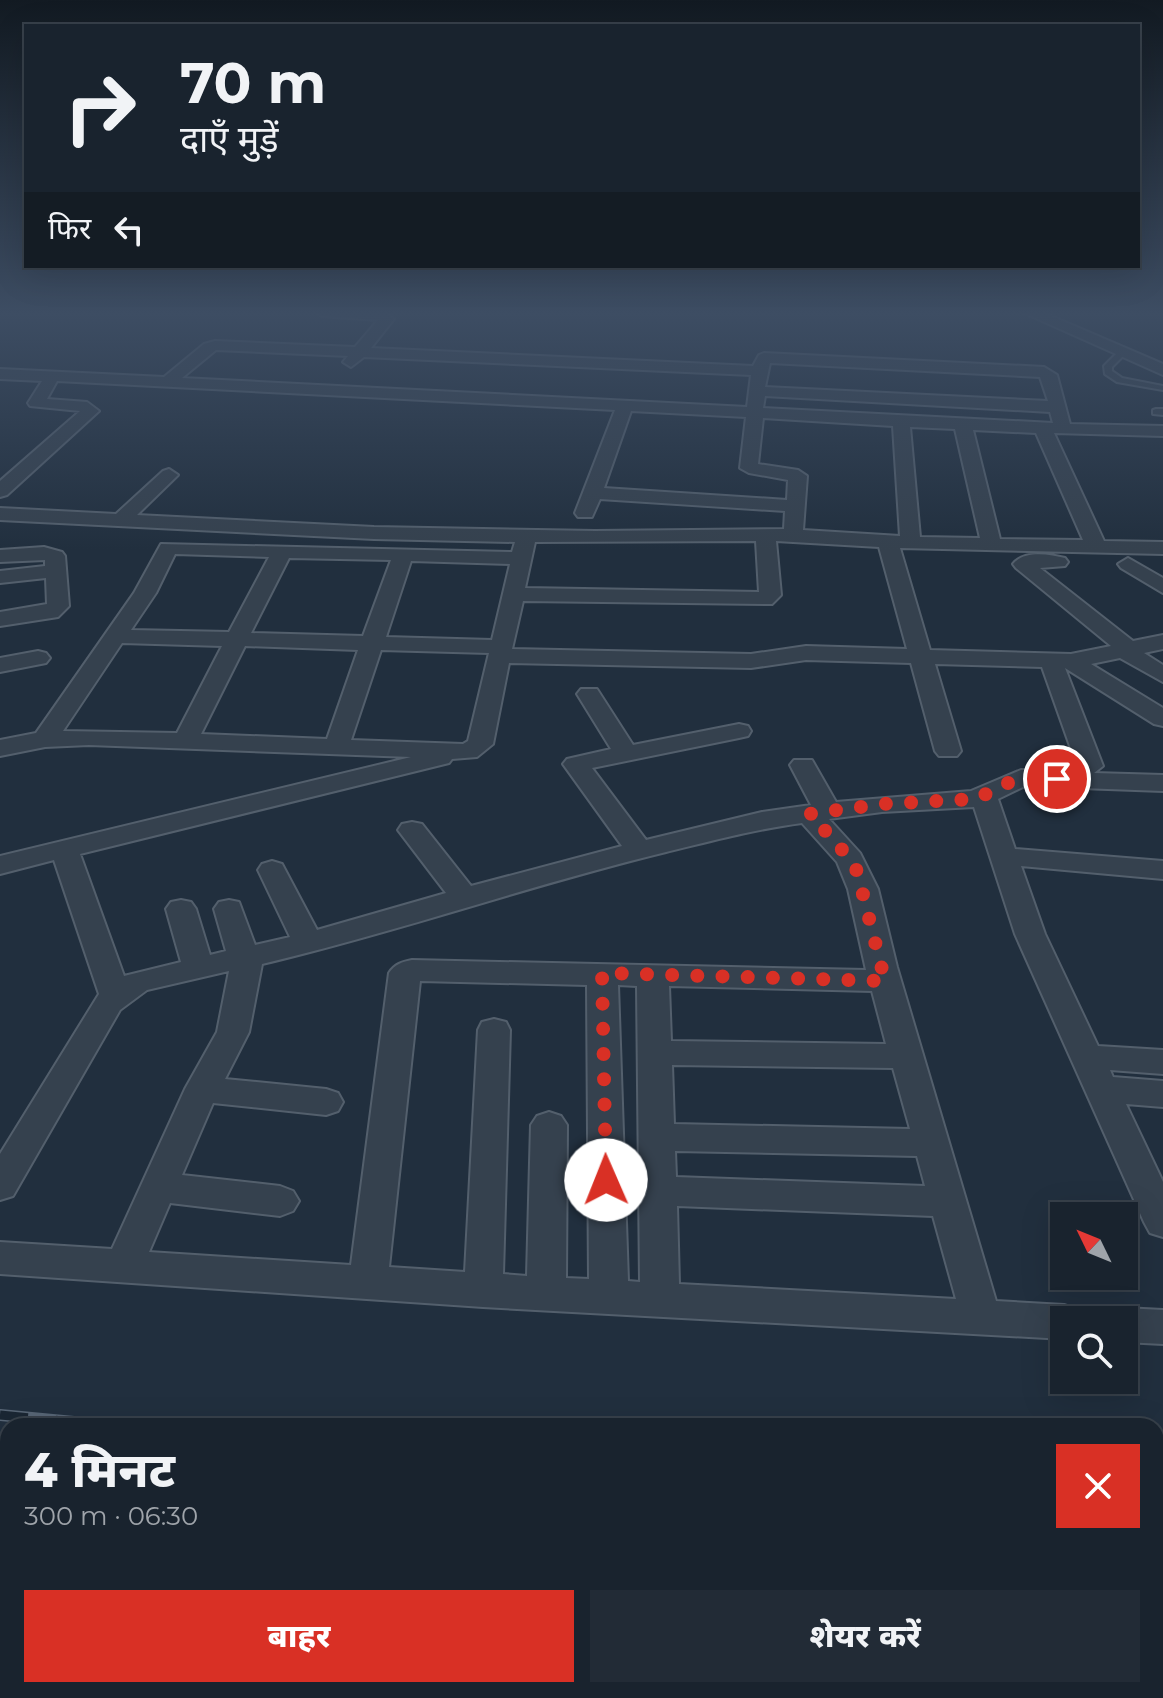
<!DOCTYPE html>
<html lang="hi">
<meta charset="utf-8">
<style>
:root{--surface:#19232e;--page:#222b36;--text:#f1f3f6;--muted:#9fa4aa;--line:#37404a;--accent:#d93025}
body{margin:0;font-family:Montserrat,"Noto Sans Devanagari",sans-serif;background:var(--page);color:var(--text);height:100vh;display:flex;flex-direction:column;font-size:30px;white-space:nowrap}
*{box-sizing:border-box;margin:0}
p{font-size:26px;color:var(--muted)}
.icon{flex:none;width:44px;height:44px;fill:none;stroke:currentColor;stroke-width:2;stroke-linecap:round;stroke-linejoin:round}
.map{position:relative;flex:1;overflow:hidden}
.details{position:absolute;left:0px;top:1418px;width:1164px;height:280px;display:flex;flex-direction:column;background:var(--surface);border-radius:24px 24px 0 0;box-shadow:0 8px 32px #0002,0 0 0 2px var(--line)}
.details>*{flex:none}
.banner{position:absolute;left:24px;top:24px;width:1116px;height:244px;border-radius:0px;box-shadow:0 8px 32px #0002,0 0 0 2px var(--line);background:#19232e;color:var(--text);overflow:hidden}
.needle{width:52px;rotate:313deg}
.buttons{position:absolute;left:1050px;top:1202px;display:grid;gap:16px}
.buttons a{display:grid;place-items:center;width:88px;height:88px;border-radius:0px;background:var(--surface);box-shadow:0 8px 32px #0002,0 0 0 2px var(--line);font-size:40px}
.pin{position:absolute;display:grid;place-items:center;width:68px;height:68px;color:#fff;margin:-34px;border:4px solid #fff;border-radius:50%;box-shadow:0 2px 8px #0007}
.me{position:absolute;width:88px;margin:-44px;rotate:359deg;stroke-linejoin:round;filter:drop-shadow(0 0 6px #0008)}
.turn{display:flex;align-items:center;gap:28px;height:168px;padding:0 24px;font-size:36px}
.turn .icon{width:104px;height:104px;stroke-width:2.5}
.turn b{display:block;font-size:56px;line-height:68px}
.then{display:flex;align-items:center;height:76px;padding:0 24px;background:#0003;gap:16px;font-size:30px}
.round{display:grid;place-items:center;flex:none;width:84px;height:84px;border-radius:0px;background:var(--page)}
.summary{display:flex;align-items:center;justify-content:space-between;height:136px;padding:0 24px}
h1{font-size:48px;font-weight:800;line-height:60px}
.cta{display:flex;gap:16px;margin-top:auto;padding:16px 24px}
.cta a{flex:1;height:92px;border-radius:0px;background:var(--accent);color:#fff;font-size:32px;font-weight:800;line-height:92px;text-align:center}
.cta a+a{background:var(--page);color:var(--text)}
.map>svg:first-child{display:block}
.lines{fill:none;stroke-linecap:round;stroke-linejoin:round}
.lane-casing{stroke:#535f6c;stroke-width:4}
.street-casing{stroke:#535f6c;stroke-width:4}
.lane{fill:#35414e;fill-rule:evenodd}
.street{fill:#35414e;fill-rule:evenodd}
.rail-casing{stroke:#576575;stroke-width:12}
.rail{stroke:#1a2633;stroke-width:9;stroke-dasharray:28;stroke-linecap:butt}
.route{stroke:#d93025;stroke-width:14;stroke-dasharray:0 25.2}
</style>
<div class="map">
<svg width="1163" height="1698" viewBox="0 0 1163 1698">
<rect width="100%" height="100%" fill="#212f3e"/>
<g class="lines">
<g class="lane-casing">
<g id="lane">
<polygon points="1119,351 1126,353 1112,367 1112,371 1122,378 1163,386 1163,390 1117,382 1105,374 1104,366"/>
<polygon points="1156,409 1163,409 1163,415 1153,414 1153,410"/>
</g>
</g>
<g class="street-casing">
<g id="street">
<path d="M315,312H385L394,319L371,348L753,366L759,355L764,353L1044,367L1057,375L1070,424L1163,426V436L1054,433L1104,541L1163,542V554L900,548L930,650L1071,654L1111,646L1016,568L1013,564C1024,550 1049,554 1065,558L1068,562L1065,566L1040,568L1133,641L1163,635V649L1144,653L1163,665V682L1120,658L1091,664L1163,708V726L1154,724L1065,668L1103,766L1094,773L1163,775V791L1025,786L998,799L1015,849L1163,861V879L1021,866L1045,934L1098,1046L1163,1050V1074L1110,1070L1113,1077L1163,1081V1107L1126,1104L1163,1182V1237L1150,1233L1144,1222L1015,934L974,807L882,812L829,819L860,853L878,889L897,967L996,1301L1064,1305L1078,1310L1083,1320H1064V1339L483,1307L0,1274V1242L112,1249L185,1089L217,1032L229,971L147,990L120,1010L13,1196L0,1200V1154L99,994L54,860L0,874V856L411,757L89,745L45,747L0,756V740L36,733L134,593L161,544L512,552L515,542L374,539L0,520V508L116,514L163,471L169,469L178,475L137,515L374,527L595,531L784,529L785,511L600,499L592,517H578L575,513L615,410L57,381L47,399L87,402L99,411L7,495L0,497V481L80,411L30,406L28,403L42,381L0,379V369L164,377L204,344L215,341L355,347L378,320L322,316ZM216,350L348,356L343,362L351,367L364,357L751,375L747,407L182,378ZM770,363L1040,377L1048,401L765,387ZM765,396L1050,412L1053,423L763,408ZM631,411L746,417L740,468L749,473L788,480L787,500L604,488ZM763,418L893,426L900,536L803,530L807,476L798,470L758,464ZM910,427L955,429L980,538L920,537ZM973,430L1036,433L1083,540L1000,539ZM756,541L759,592L525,588L535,542ZM776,541L879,547L907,649L806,646L751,654L512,649L523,601L772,604L781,595ZM175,554L269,557L229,632L131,630L156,593ZM289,558L391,560L363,636L251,633ZM411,561L510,564L492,640L386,637ZM122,643L222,646L177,733L63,731ZM245,646L358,650L327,739L201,734ZM381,650L489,653L468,741L463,744L351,740ZM806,660L911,663L935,751L939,756H957L961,751L935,664L1042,667L1077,766L1084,772L1021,770L971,791L836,802L812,760H794L790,765L811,805L762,812L646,840L592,768L739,738L748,736L751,731L748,726L739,724L633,745L597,689H581L577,694L611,749L567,759L563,764L622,846L471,886L422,824L412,822L402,824L398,830L446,893L317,930L282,864L272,861L262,864L258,870L290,937L255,945L239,902L229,900L219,902L214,909L226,951L210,955L196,909L191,902L181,900L171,902L166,909L181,962L124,976L80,854L449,763L452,759L477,757L493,744L509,663L751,668ZM802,823L837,862L848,889L866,970L412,960C402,962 395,964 389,973L351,1265L149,1252L170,1203L280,1216L293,1211L299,1201L293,1191L280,1186L182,1175L213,1103L326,1115L338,1111L343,1102L338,1093L326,1089L225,1079L249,1032L262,964C398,932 530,885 666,852C711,841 756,829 802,823ZM420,981L587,985L589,1279L566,1278L567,1125L561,1116L549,1112L537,1116L531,1125L527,1276L503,1274L510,1030L506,1022L494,1019L482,1022L478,1030L465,1272L389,1267ZM618,985L637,986L640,1282L628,1281ZM669,986L872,991L886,1044L671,1041ZM672,1065L893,1068L910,1129L674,1124ZM675,1151L917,1156L925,1186L676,1177ZM677,1206L933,1216L956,1299L679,1284Z"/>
<polygon points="1022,312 1042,312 1163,364 1163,375"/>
<polygon points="44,547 62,552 65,556 69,606 58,617 0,626 0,612 47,604 46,578 0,583 0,571 45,566 45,560 0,562 0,550"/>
<polygon points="1128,558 1163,578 1163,593 1121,568 1118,564"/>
<polygon points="38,651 46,653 50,658 46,663 0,672 0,658"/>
<polygon points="1124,1308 1163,1310 1163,1344 1124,1342 1124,1320 1106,1320 1110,1313"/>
</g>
</g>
<use href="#lane" class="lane"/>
<use href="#street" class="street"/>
<g class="rail-casing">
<g id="rail">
<polyline points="0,1415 116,1426"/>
<polyline points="0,1442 8,1442"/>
<polyline points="0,1474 8,1474"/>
<polyline points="1156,1490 1163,1491"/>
<polyline points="0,1506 8,1507"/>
<polyline points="1156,1520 1163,1520"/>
<polyline points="1156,1548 1163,1549"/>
<polyline points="1156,1575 1163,1576"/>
</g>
</g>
<use href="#rail" class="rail"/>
</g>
<linearGradient id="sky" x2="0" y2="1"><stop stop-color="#121a22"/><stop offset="0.57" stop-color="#3d4d63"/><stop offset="1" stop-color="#3d4d63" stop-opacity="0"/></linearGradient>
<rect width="1163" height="550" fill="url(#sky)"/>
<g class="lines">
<polyline class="route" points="606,1180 602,973 885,981 857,871 838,844 809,814 882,804 976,799 1014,780 1057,779"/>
</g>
</svg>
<div class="buttons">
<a><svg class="needle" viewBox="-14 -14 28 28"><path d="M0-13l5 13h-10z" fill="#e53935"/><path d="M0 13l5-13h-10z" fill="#9fa4aa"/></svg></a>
<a><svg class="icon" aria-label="search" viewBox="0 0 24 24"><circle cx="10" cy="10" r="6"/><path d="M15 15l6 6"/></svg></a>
</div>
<div class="pin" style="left:1057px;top:779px;background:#d93025"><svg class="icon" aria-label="arrive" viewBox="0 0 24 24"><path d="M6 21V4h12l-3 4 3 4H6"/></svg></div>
<svg class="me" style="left:606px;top:1180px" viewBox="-20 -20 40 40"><circle r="19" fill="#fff"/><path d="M0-13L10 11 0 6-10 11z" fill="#d93025"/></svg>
<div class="banner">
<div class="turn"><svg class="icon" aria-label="right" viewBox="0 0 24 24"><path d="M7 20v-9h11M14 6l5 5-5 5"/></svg><div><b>70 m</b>दाएँ मुड़ें</div></div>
<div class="then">फिर<svg class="icon" aria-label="left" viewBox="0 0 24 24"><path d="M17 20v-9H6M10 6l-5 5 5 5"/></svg></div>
</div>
<section class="details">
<div class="summary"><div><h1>4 मिनट</h1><p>300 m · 06:30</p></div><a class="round" style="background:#d93025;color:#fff"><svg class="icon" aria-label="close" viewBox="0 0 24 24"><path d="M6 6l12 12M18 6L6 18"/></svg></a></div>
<div class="cta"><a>बाहर</a><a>शेयर करें</a></div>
</section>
</div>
